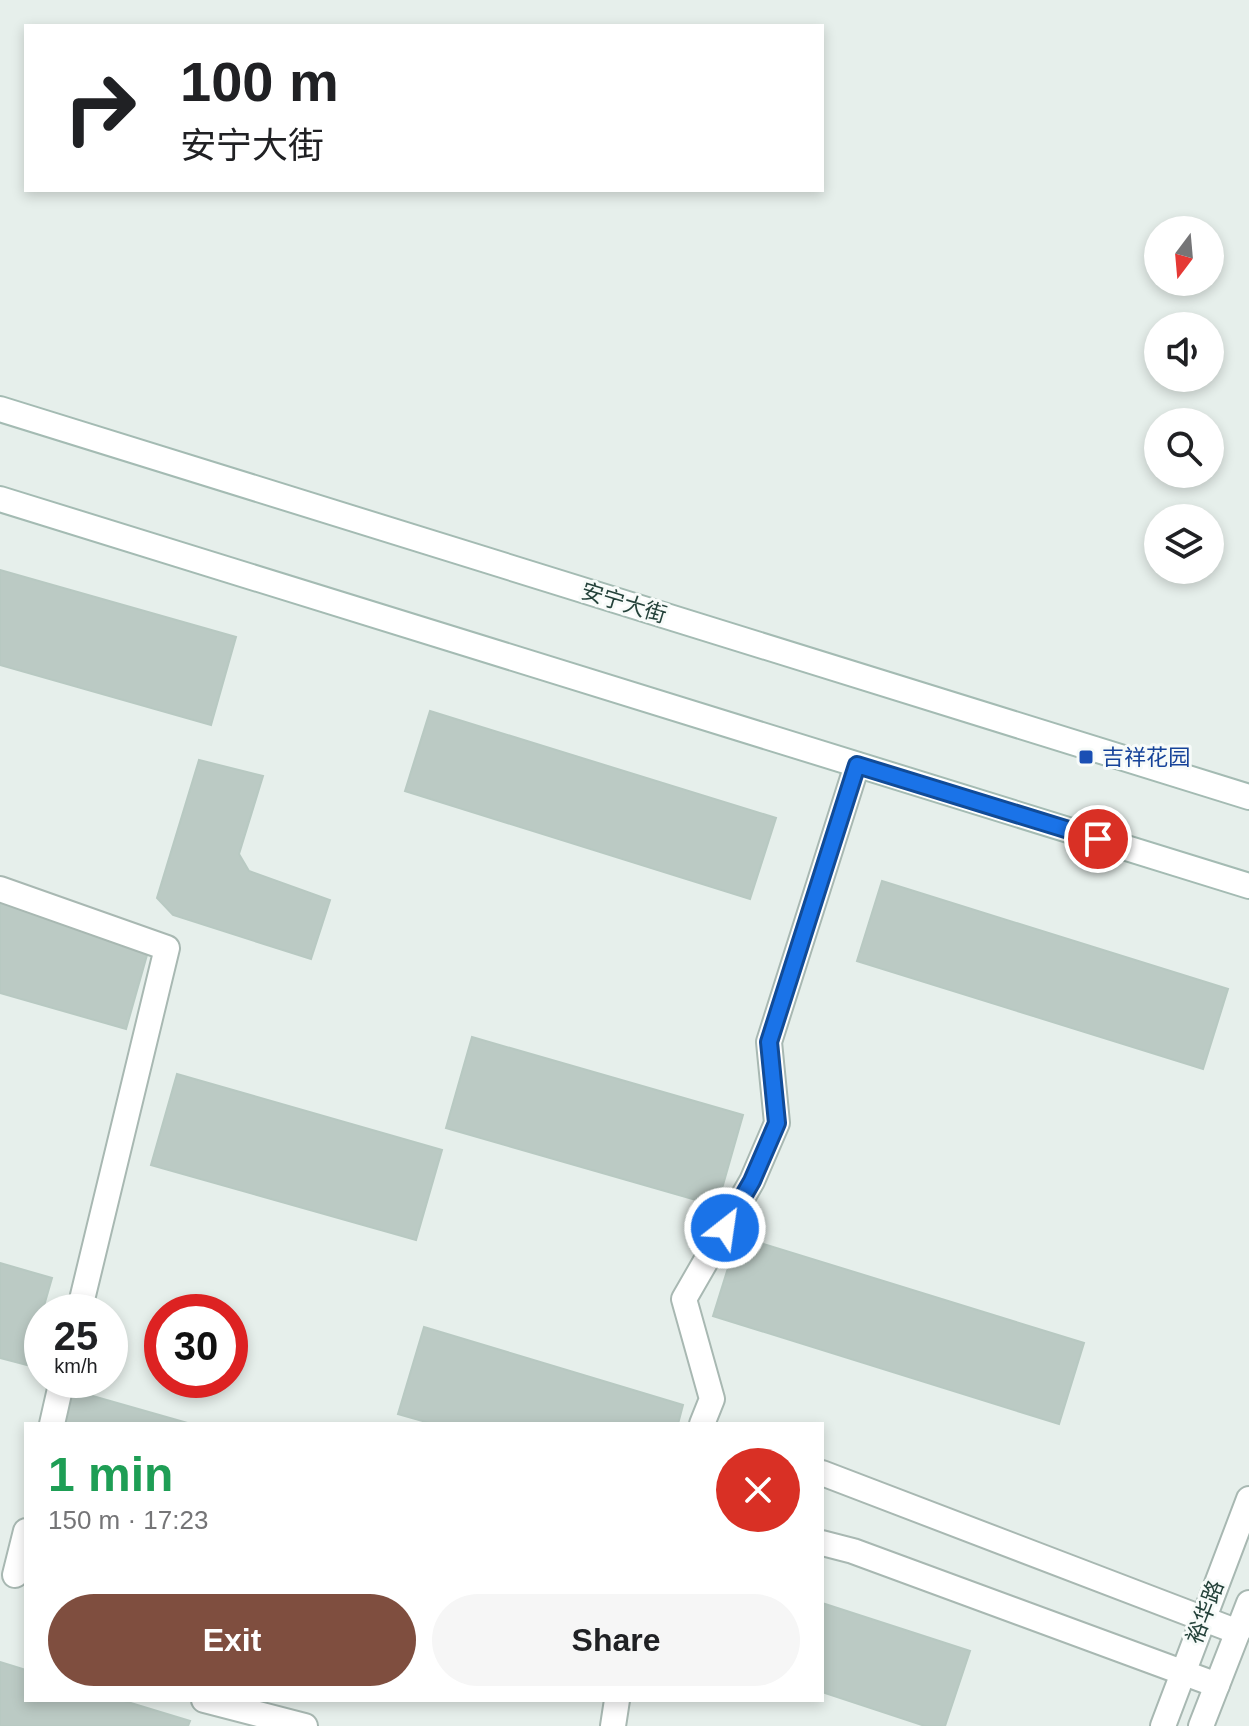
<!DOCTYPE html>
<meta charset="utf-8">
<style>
:root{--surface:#fff;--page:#f6f6f6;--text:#202124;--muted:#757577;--accent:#7f4e3f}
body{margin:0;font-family:Arial,"Noto Sans SC",sans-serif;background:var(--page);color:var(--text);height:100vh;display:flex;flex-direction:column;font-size:30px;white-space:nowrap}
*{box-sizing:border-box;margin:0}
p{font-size:26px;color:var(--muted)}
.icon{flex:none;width:44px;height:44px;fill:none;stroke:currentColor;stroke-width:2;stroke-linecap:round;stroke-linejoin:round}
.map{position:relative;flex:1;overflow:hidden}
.side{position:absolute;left:24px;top:1422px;width:800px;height:280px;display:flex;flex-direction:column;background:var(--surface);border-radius:0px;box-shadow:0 4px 12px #0003}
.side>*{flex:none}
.top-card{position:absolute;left:24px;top:24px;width:800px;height:168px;border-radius:0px;box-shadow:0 4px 12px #0003;background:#fff;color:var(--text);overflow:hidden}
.needle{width:52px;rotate:196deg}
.tools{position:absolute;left:1144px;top:216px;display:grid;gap:16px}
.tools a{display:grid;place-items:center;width:80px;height:80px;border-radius:50%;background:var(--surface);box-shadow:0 4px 12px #0003;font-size:40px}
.speed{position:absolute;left:24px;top:1294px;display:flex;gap:16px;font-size:40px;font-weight:700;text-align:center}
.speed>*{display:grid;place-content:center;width:104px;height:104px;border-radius:50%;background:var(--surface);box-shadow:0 4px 12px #0003;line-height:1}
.speed small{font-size:20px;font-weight:400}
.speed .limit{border:12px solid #d22;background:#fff;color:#111}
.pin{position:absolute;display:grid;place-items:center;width:68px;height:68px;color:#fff;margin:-34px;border:4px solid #fff;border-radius:50%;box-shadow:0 2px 8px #0007}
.me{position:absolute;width:88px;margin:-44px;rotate:30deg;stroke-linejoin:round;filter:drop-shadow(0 0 6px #0008)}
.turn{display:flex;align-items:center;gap:28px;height:168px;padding:0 24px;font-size:36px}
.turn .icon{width:104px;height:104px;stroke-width:2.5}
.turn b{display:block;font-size:56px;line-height:68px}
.round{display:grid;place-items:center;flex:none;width:84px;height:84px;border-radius:42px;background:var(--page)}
.overview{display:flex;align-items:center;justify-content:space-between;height:136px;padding:0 24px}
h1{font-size:48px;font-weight:700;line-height:60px;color:#1e9e55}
.primary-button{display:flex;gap:16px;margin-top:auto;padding:16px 24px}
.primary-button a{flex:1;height:92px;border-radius:48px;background:var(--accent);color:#fff;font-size:32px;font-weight:700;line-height:92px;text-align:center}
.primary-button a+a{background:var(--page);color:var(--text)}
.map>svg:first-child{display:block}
.building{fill:#bbcac4;stroke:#b8c9c2;stroke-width:2}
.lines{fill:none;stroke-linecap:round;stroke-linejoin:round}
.minor-casing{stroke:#a8b8b2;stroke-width:28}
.tertiary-casing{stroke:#a8b8b2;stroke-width:28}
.secondary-casing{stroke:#a4bbb3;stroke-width:28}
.minor{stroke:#fff;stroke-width:24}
.tertiary{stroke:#fff;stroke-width:24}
.secondary{stroke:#fff;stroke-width:24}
.route-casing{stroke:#114b97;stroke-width:20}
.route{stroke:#1a73e8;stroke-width:14}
.transit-dot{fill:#1a4fb4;stroke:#f7fbf9;stroke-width:3}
.labels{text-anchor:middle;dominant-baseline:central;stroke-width:6;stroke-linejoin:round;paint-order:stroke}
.street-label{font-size:22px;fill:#24423a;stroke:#f7fbf9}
.transit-label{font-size:22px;fill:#164399;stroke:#f7fbf9;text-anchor:start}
</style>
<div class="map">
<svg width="1249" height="1726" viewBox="0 0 1249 1726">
<rect width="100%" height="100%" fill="#e6efeb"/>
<g class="building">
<polygon points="0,570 236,637 211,725 0,665"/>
<polygon points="430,711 776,818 750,899 405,791"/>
<polygon points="199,760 263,776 239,854 249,871 330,900 311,959 173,915 157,898"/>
<polygon points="882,881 1228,989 1203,1069 857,961"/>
<polygon points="0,898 151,941 126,1029 0,993"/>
<polygon points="472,1037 743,1115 717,1206 446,1128"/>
<polygon points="177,1074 442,1150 416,1240 151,1165"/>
<polygon points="738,1236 1084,1343 1059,1424 713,1316"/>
<polygon points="0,1263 52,1278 27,1365 0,1358"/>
<polygon points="424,1327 683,1405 678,1424 433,1424 398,1414"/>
<polygon points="54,1385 191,1424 43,1424"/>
<polygon points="822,1603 970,1651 945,1726 925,1726 822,1692"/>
<polygon points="0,1662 26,1670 26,1700 121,1700 190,1721 188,1726 0,1726"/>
</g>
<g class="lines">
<g class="minor-casing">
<g id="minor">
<polyline points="0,889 167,948 79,1312"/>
<polyline points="52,1424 62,1380"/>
<polyline points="702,1424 712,1399 684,1299 752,1181 777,1123 769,1042 857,765"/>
<polyline points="822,1473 1238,1632"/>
<polyline points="822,1543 853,1551 1217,1685"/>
<polyline points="15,1575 26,1531"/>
<polyline points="204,1700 305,1726"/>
<polyline points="613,1726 617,1700"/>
</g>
</g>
<g class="tertiary-casing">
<g id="tertiary">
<polyline points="1163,1726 1249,1499"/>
<polyline points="1201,1726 1249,1603"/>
</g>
</g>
<g class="secondary-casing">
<g id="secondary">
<polyline points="0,409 1249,797"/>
<polyline points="0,499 1249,886"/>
</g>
</g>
<use href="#minor" class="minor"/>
<use href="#tertiary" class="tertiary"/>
<use href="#secondary" class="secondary"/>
</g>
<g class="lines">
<g class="route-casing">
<polyline id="route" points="725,1228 752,1181 777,1123 769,1042 857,765 1098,839"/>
</g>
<use href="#route" class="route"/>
</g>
<rect class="transit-dot" x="1078" y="749" width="16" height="16" rx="4"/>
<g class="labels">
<g class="street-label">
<text transform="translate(624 603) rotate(17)">安宁大街</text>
<text transform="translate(1205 1612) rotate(-69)">裕华路</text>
</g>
<g class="transit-label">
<text x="1102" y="757">吉祥花园</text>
</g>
</g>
</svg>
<div class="tools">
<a><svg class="needle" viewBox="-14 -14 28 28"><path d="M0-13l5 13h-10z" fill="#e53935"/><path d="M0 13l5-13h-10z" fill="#757577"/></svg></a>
<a><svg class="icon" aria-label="sound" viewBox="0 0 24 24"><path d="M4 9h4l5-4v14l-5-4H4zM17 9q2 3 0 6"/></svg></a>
<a><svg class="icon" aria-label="search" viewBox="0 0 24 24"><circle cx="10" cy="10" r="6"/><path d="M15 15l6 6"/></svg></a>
<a><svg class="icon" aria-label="layers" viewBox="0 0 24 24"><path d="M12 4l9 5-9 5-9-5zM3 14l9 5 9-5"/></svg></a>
</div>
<div class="speed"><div>25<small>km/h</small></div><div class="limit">30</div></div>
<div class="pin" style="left:1098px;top:839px;background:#d93025"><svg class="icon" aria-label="arrive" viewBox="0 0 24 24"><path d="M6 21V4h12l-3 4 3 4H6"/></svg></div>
<svg class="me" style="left:725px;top:1228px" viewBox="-20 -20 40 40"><circle r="17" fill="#1a73e8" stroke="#fff" stroke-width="3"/><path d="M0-11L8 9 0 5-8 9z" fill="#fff"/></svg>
<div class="top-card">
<div class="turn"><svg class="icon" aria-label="right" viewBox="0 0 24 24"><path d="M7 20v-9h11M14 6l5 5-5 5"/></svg><div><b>100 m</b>安宁大街</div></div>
</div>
<section class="side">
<div class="overview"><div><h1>1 min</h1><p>150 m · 17:23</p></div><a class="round" style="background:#d93025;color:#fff"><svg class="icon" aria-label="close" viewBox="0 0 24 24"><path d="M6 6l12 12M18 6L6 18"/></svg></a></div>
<div class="primary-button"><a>Exit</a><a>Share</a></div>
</section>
</div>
